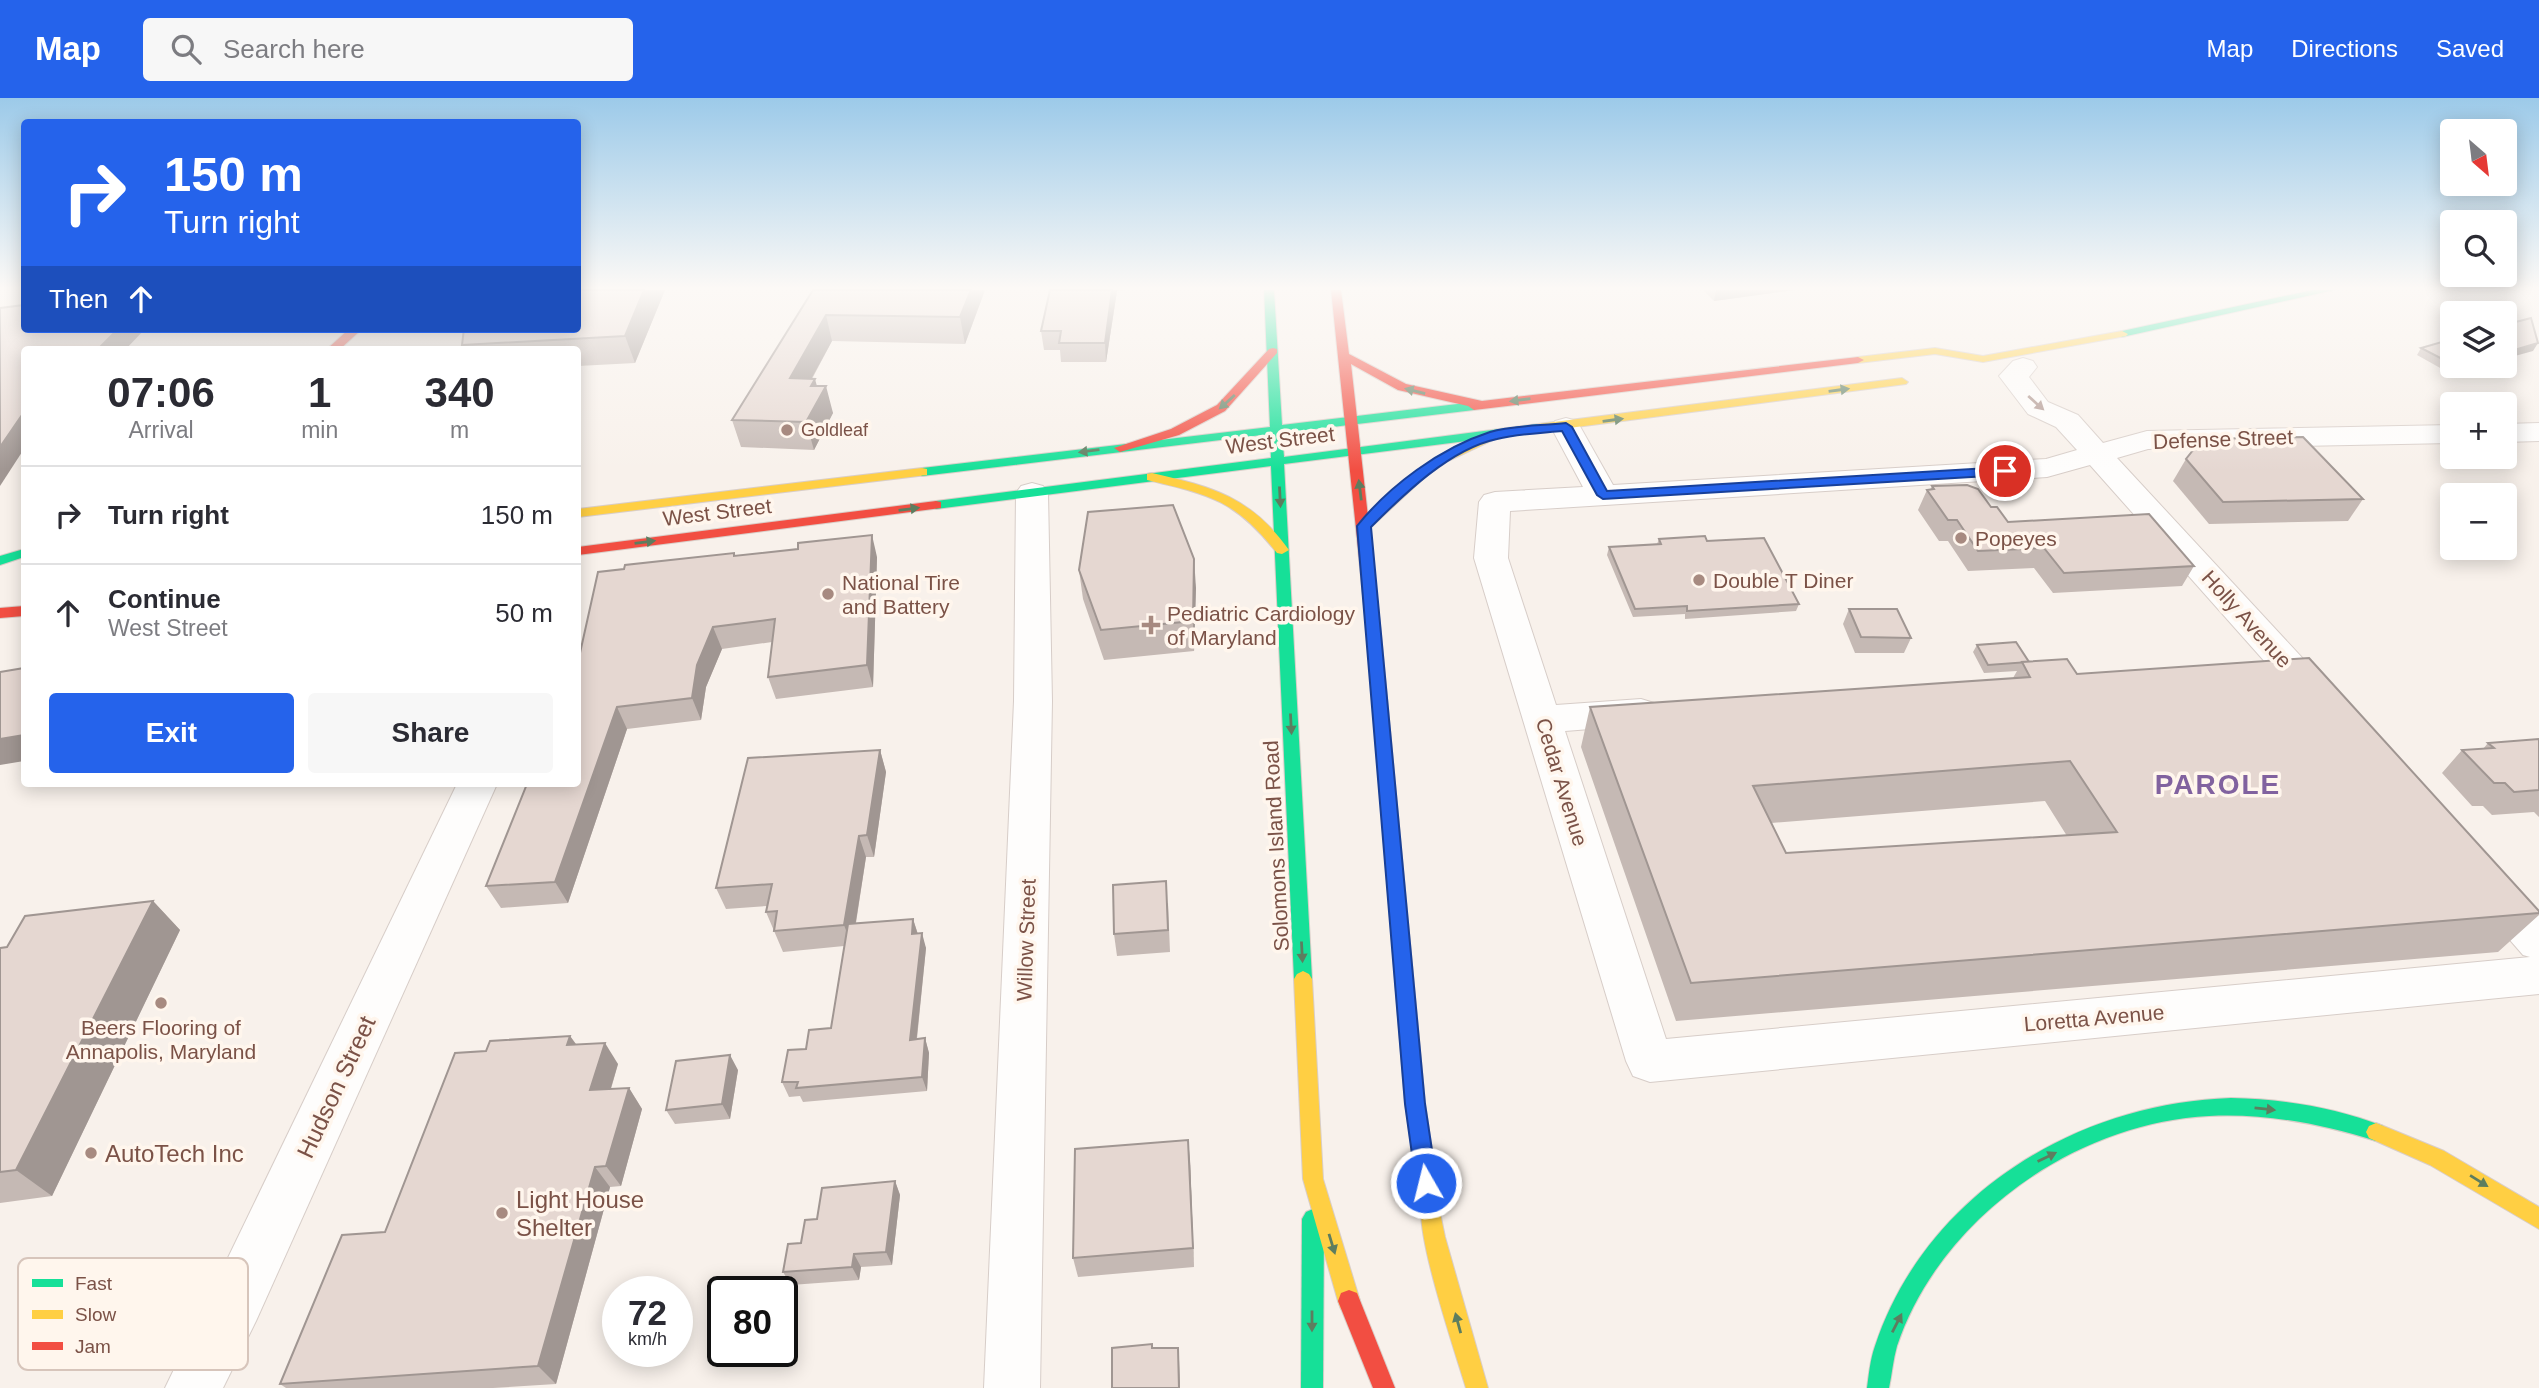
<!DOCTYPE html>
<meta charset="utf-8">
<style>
:root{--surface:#fff;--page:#f7f7f7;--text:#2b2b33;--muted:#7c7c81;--line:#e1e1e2;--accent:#2563eb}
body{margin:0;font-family:Helvetica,sans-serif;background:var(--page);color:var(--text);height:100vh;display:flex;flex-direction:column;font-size:26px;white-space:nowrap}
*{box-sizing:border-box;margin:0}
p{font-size:23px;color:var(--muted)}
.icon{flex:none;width:38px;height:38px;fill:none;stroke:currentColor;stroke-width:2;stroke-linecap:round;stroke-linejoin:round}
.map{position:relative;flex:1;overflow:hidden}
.details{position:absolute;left:21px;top:248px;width:560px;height:441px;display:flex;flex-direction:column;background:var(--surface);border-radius:7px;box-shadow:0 4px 18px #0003}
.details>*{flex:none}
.banner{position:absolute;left:21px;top:21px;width:560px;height:214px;border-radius:7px;box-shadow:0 4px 18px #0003;background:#2563eb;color:#fff;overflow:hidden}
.needle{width:46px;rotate:152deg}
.fabs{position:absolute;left:2440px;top:21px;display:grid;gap:14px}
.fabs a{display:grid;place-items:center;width:77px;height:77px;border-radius:7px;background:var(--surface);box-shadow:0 4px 18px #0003;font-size:35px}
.speed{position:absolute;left:602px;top:1178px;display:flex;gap:14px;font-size:35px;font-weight:700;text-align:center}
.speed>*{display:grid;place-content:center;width:91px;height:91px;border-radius:50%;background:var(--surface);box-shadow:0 4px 18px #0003;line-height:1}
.speed small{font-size:18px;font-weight:400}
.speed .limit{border:4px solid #111;border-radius:10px;background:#fff;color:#111}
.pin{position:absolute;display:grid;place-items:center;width:60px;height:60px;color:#fff;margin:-30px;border:4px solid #fff;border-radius:50%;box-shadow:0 2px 7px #0007}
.me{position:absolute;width:77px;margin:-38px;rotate:352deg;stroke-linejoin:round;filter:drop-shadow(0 0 5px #0008)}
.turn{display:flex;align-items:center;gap:24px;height:147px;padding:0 28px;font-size:32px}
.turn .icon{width:91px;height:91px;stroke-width:2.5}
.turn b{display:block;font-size:49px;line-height:60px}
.then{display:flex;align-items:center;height:66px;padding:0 28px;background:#0003;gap:14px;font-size:26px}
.eta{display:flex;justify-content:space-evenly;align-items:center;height:119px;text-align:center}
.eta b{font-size:42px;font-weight:700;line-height:49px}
.primary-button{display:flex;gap:14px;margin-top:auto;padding:14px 28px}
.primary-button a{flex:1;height:80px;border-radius:7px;background:var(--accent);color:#fff;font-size:28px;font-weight:700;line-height:80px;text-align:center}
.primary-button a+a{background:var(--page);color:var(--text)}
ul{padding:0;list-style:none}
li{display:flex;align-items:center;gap:21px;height:98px;padding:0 28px;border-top:2px solid var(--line)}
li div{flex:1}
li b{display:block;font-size:26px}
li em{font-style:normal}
header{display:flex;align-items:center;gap:42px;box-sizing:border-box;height:98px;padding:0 35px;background:var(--accent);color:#fff}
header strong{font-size:33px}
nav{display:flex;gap:38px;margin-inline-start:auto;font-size:24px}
.search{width:490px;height:63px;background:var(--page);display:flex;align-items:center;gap:18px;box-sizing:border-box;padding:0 24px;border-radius:7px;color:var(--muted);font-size:26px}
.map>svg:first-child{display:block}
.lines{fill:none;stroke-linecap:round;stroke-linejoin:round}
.street-casing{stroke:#d7cdc8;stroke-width:2}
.fast-casing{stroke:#d9cec8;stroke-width:2}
.slow-casing{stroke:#d9cec8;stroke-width:2}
.jam-casing{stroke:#d9cec8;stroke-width:2}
.street{fill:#fefdfc;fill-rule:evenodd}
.fast{fill:#16e098;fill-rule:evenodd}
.slow{fill:#ffcf43;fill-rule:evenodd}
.jam{fill:#f24e42;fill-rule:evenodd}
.wall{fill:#c5b9b4;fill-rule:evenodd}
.shaded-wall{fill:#a09692}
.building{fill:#e5d7d1;stroke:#a09692;stroke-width:2;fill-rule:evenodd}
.oneway{fill:#5d7d5f}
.oneway2{fill:#af968f}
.route{fill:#2563eb;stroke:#184099;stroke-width:2}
.poi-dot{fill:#a78a80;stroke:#fff6ed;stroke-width:2.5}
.labels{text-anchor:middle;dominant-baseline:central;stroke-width:7;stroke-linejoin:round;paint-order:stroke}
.far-poi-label{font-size:18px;fill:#7b5247;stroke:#fff6ed;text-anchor:start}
.street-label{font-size:21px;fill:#7b5247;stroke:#fff6ed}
.poi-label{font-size:21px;fill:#7b5247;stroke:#fff6ed;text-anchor:start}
.near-street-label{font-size:24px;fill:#7b5247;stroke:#fff6ed}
.near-poi-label{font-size:24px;fill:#7b5247;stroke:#fff6ed;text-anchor:start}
.district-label{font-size:28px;font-weight:bold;letter-spacing:2px;fill:#81629f;stroke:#fff6ed}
.key{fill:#fff6ed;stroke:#d7c5bb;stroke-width:2}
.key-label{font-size:19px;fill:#7b5247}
</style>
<header>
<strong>Map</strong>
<div class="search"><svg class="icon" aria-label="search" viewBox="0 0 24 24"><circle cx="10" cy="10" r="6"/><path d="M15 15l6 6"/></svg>Search here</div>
<nav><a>Map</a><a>Directions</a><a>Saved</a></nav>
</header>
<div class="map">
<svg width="2539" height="1290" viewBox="0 0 2539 1290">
<rect width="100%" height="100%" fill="#f8f1eb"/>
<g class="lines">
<g class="street-casing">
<g id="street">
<path d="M2023,260L2033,263L2037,269L2029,279L2048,304L2078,317L2103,345L2147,333L2452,327V345L2148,351L2117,360L2332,592L2338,601L2332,610L2319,614L2306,610L2090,367L2047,379L1510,413L1508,460L1556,607L1641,601L1654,605L1660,614L1654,623L1641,627L1565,633L1666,941L2530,859L2523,857L2476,803L2470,791L2476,779C2508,769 2519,793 2539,815V896L1650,984L1633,978L1626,963L1474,460L1479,404L1484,397L1495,394L1583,389L1551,329L1555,323L1566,320L1577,323L1613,387L2046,361L2077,352L2056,329L2028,316L1999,278L2013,263Z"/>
<polygon points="2539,325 2539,343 2504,344 2504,326"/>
<polygon points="1032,385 1043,388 1048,395 1052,603 1040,1290 984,1290 1014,603 1016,395 1021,388"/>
<polygon points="457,686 497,686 256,1223 223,1290 165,1290"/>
</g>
</g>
<g class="fast-casing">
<g id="fast">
<polygon points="1264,192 1274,192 1282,327 1474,304 1480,308 1474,312 1282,335 1284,359 1538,326 1544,330 1538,334 1284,366 1312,881 1309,886 1303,889 1297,886 1294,881 1271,368 936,411 929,407 936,403 1271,360 1270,336 922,378 916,374 922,370 1270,329"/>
<polygon points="2313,192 2334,192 2122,239 2116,236 2122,233"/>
<polygon points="24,451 24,459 0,467 0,458"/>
<polygon points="1374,531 1381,536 1425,1005 1440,1107 1437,1114 1430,1117 1423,1114 1420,1107 1405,1005 1367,536"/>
<path d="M2231,1000C2283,1001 2334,1009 2383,1028L2386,1034L2383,1040L2376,1043C2322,1026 2266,1015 2209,1018C2075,1025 1940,1120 1897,1248C1893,1262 1892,1276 1889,1290H1867C1869,1276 1870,1262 1875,1248C1925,1097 2076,1005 2231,1000Z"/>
<polygon points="1313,1111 1320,1114 1324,1121 1323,1290 1301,1290 1302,1121 1306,1114"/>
</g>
</g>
<g class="slow-casing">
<g id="slow">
<polygon points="2122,233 2128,236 2126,238 1983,264 1935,256 1858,265 1852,262 1858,259 1935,250 1983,258"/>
<polygon points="1902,280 1908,284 1906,286 1538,334 1532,330 1538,326"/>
<path d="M1493,333L1499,337L1497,340L1448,363L1426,378L1369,431H1359V425C1399,388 1439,349 1493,333Z"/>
<polygon points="922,370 927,371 927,377 578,419 578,411"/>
<path d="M1152,375C1213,389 1251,399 1289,452L1282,456L1277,455C1235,402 1211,397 1147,382V376Z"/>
<polygon points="1303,873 1309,876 1312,881 1323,1081 1360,1203 1357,1211 1349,1214 1341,1211 1338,1203 1303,1081 1294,881 1297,876"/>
<polygon points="2376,1025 2444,1053 2539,1109 2539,1131 2430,1067 2369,1040 2366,1034 2369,1028"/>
<path d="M1430,1097L1437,1100L1445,1139L1488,1290H1466C1456,1256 1411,1126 1423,1100Z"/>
</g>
</g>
<g class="jam-casing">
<g id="jam">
<polygon points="1331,192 1341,192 1349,256 1406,286 1482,303 1858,259 1864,262 1858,265 1474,312 1468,308 1398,292 1351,266 1381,536 1374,541 1367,536"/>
<polygon points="349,231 362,231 339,252 326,252"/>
<polygon points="1273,250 1277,251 1277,255 1225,313 1179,337 1120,354 1114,350 1171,331 1217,307 1269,251"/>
<polygon points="936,403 941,404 941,410 578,457 578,449"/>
<polygon points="24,508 24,518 0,520 0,510"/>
<polygon points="1349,1192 1357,1195 1395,1290 1373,1290 1338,1203 1341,1195"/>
</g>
</g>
<use href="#street" class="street"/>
<use href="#fast" class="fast"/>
<use href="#slow" class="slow"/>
<use href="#jam" class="jam"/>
</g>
<g class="wall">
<polygon points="665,192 635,265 578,268 578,252 465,252 462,247 463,232 452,231 578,231"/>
<polygon points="813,192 985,192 965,246 832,243 812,281 833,315 814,352 741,349 732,322"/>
<polygon points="1050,192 1123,192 1122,193 1117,193 1106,264 1061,264 1060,252 1044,252 1041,233"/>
<polygon points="1703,192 1795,192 1714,203"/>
<polygon points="2452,241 2452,268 2480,268 2451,276 2417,257 2421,250"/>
<polygon points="2186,361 2363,401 2348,423 2209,426 2173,383"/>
<polygon points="1932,388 1991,409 2008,424 2194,468 2182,488 2053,495 2034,470 1968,473 1948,443 1939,443 1918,412 1927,392 1930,392"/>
<polygon points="1659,441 1707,443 1799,506 1796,513 1685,521 1685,516 1633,519 1607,457 1609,449 1657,446"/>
<polygon points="734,455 736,458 877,459 873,589 776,601 768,579 772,544 722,551 706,589 701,622 627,631 568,805 501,810 486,788 578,686 624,471"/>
<polygon points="1079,472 1196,490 1194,553 1104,562 1083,501"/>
<polygon points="1849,511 1911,540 1904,555 1855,555 1843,526"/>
<path d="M1977,547L2029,564L2077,576L2539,813V817L2498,854L1676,923L1581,649L1590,609L2013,580L2017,573L1984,575L1973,554ZM2045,703L2067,738L1786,755L1771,725Z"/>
<polygon points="2539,641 2539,719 2534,714 2492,717 2483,708 2472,708 2442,675 2462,652 2483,651 2488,645"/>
<polygon points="880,652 886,674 874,759 866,759 856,825 913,821 918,836 926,850 917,941 925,940 929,955 927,993 803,1004 800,998 789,999 782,984 806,951 831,930 844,848 783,854 766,814 767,808 726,811 716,790"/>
<polygon points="153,803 180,832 52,1098 0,1105 0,850 7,849"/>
<polygon points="1168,805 1170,854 1117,858 1114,836"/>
<polygon points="570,938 576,946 618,966 611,991 629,990 642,1011 621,1088 610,1089 556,1286 493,1290 286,1290 280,1286 385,1134"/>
<polygon points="738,972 730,1021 675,1026 666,1012"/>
<polygon points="1190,1062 1194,1169 1078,1179 1073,1160"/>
<polygon points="895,1083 900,1097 892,1167 861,1169 859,1182 791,1187 783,1174 817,1121"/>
</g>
<g class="shaded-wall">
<polygon points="644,192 665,192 635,265 625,238"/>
<polygon points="971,192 985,192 965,246 960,219"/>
<polygon points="1112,192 1117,192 1117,193 1106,264 1105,245"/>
<polygon points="1716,192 1795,192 1714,203"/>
<polygon points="826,217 832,243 797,307 790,280"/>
<polygon points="118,231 145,231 125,252 101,248"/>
<polygon points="2538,245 2533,253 2504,261 2504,255"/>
<polygon points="2460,268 2480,268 2451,276 2456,269"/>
<polygon points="815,281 820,299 826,288 833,315 814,352 806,324 811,288"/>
<polygon points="24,314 24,351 0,388 0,349"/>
<polygon points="872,437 877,459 873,589 867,567"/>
<polygon points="1194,461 1196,490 1194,553 1193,523"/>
<polygon points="713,529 722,551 706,589 701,622 692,600 697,567"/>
<polygon points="617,609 627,631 568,805 555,784"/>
<polygon points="24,637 24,663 0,667 0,641"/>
<polygon points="880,652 886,674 874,759 867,737"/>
<polygon points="859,738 866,759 852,848 844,827"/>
<polygon points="153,803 180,832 52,1098 16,1072"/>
<polygon points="913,821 918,837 912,836"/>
<polygon points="922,835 926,850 915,956 910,942"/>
<polygon points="570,938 585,959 567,947"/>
<polygon points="925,940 929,955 927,993 922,979"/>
<polygon points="605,945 618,966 604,1013 590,992"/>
<polygon points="730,957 738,972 730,1021 722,1006"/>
<polygon points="629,990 642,1011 621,1088 606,1068"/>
<polygon points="1188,1042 1190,1062 1194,1169 1193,1150"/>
<polygon points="595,1069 610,1089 556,1286 538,1268"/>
<polygon points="895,1083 900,1097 892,1167 886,1154"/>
<polygon points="854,1156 861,1169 859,1182 852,1169"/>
<polygon points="1178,1250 1179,1262 1180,1290 1179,1290"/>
</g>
<g class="building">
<polygon points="578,192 644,192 625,238 462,247 464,231 578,231"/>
<polygon points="813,192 971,192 960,219 826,217 790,280 815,281 811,288 826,288 806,324 732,322"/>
<polygon points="1050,192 1112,192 1105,245 1059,245 1061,233 1041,233"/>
<polygon points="24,207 24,231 118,231 101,248 209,252 24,252 24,314 0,349 0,210"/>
<polygon points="2531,220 2538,245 2504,255 2504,227"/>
<polygon points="2452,241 2452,266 2421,250"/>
<polygon points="2303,339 2363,401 2223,404 2186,361 2202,341"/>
<polygon points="1967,387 1978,391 1991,409 1997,409 2008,424 2149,416 2194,468 2064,475 2044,450 1978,453 1957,422 1948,422 1927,392 1934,391 1932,388"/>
<polygon points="1173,407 1194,461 1193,523 1101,532 1079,472 1088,414"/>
<polygon points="872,437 867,567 768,579 775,521 713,529 697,567 692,600 617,609 555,784 486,788 527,686 578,686 578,564 598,474 624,471 625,467 734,455 734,458 798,451 798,445"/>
<polygon points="1705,438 1707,443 1764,440 1799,506 1687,513 1687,508 1635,511 1609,449 1661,446 1659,441"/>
<polygon points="1849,511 1897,511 1911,540 1861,539"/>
<polygon points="2016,544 2029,564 1988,567 1977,547"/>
<path d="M2309,560L2539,813V815L1691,885L1590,609L2030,579L2022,564L2067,561L2077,576ZM2070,663L2117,734L1786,755L1753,688Z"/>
<polygon points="24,570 24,637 0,641 0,574"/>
<polygon points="2539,641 2539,692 2514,694 2505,685 2494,685 2462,652 2494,650 2488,645"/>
<polygon points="880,652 867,737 859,738 844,827 774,833 777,813 766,814 772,786 716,790 748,660"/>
<polygon points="1166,783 1168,832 1114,836 1113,787"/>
<polygon points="153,803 16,1072 0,1074 0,850 7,849 25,818"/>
<polygon points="913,821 912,836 922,835 910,942 925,940 922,979 796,990 798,984 782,984 788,952 806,951 809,932 831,930 848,826"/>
<polygon points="570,938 567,947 605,945 590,992 629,990 606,1068 595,1069 538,1268 280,1286 342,1137 385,1134 455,955 486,953 490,943"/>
<polygon points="730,957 722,1006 666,1012 676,963"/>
<polygon points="1188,1042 1193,1150 1073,1160 1075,1051"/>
<polygon points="895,1083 886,1154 854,1156 852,1169 783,1174 788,1146 801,1145 805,1122 817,1121 822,1090"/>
<polygon points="1152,1246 1152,1250 1178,1250 1179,1290 1112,1290 1112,1250"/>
</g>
<defs><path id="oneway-solid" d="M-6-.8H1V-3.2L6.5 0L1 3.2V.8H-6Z" transform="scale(1.75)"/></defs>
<g class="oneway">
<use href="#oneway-solid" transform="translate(1839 292) rotate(-8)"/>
<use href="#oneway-solid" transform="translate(1415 293) rotate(-166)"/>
<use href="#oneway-solid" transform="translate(1520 302) rotate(173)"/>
<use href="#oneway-solid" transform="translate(1227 304) rotate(138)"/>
<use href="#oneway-solid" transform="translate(1613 322) rotate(-8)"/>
<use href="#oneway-solid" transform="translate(1089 353) rotate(173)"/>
<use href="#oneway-solid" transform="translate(1360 392) rotate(-97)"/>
<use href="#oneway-solid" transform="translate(1280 399) rotate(87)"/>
<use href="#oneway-solid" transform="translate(909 411) rotate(-7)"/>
<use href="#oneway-solid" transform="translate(645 444) rotate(-7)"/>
<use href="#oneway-solid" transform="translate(1291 626) rotate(87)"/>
<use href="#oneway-solid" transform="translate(1302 854) rotate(87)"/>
<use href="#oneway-solid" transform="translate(2265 1011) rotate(6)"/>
<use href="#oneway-solid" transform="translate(2047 1059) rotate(-26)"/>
<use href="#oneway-solid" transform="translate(2479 1083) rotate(32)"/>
<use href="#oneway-solid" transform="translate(1332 1146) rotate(73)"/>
<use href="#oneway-solid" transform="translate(1312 1223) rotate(90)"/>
<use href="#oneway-solid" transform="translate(1458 1225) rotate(-105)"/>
<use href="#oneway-solid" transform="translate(1897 1225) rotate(-63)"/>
</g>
<use class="oneway2" href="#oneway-solid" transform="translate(2036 305) rotate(42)"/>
<linearGradient id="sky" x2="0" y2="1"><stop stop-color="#9ccae9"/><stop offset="0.51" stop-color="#fcf9f6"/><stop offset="1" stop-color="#fcf9f6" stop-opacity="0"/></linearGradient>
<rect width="2539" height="373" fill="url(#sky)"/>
<path class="route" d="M1566,325L1572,329L1607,393L2005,369L2011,373L2005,377L1603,401L1597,397L1562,333C1541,335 1518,336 1497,341C1450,351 1404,396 1371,429L1425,1006L1437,1085L1434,1092L1426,1095L1419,1092L1416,1085L1405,1006L1357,428C1389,388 1440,350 1490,334C1513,327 1541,328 1566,325Z"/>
<g class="poi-dot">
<circle cx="787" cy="332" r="7"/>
<circle cx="1961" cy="440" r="7"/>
<circle cx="1699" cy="482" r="7"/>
<circle cx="828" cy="496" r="7"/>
<path d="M1147.5 516.5h7v7h7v7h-7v7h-7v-7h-7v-7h7z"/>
<circle cx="161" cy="905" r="7"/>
<circle cx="91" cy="1055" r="7"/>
<circle cx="502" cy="1115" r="7"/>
</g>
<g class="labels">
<g class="far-poi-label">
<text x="801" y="332">Goldleaf</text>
</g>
<g class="street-label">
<text transform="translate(2223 341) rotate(-2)">Defense Street</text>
<text transform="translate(1280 342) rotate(-7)">West Street</text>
<text transform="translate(717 414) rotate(-7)">West Street</text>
<text transform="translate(2247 521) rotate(48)">Holly Avenue</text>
<text transform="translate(1562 684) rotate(73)">Cedar Avenue</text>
<text transform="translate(1276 748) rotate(-93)">Solomons Island Road</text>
<text transform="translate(1026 842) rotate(-88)">Willow Street</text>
<text transform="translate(2094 920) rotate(-5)">Loretta Avenue</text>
</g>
<g class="poi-label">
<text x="1975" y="440">Popeyes</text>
<text x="1713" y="482">Double T Diner</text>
<text x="842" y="484">National Tire<tspan x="842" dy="24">and Battery</tspan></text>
<text x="1167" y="515">Pediatric Cardiology<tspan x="1167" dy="24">of Maryland</tspan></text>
<text x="161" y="929" text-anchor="middle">Beers Flooring of<tspan x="161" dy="24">Annapolis, Maryland</tspan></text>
</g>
<g class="near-street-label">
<text transform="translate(336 989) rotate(-65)">Hudson Street</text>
</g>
<g class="near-poi-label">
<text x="105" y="1055">AutoTech Inc</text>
<text x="516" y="1101">Light House<tspan x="516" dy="28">Shelter</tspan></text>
</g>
<g class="district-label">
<text x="2218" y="686">PAROLE</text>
</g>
</g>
<rect x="18" y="1160" width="230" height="112" rx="10" class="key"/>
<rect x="32" y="1181" width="31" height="8" fill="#16e098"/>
<rect x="32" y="1212" width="31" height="9" fill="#ffcf43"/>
<rect x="32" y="1244" width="31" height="8" fill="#f24e42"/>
<g class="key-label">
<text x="75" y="1192">Fast</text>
<text x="75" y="1223">Slow</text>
<text x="75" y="1255">Jam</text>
</g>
</svg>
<div class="fabs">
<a><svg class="needle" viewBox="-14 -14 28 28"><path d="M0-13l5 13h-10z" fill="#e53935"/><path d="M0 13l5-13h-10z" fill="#7c7c81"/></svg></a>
<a><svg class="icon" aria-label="search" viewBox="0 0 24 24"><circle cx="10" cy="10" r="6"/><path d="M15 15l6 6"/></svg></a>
<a><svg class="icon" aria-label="layers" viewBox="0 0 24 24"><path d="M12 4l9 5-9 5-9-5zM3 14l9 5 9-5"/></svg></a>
<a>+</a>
<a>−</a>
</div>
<div class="speed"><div>72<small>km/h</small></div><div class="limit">80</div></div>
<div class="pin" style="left:2005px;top:373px;background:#d93025"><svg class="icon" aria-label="arrive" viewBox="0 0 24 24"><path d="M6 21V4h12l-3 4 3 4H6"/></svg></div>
<svg class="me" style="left:1426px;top:1085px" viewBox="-20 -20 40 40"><circle r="17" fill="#2563eb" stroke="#fff" stroke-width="3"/><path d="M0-11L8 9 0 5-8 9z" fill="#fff"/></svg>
<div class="banner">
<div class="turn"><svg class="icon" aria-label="right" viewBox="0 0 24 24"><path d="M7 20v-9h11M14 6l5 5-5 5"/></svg><div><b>150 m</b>Turn right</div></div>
<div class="then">Then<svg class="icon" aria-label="ahead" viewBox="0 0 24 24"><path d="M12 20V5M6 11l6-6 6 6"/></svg></div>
</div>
<section class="details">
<div class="eta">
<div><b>07:06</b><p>Arrival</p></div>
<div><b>1</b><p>min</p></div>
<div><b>340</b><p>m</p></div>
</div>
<ul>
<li><svg class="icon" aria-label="right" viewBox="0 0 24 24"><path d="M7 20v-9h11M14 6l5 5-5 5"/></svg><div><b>Turn right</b></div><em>150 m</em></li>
<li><svg class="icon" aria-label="ahead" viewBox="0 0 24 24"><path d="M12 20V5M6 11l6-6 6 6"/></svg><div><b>Continue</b><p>West Street</p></div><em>50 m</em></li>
</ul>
<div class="primary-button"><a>Exit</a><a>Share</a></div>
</section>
</div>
